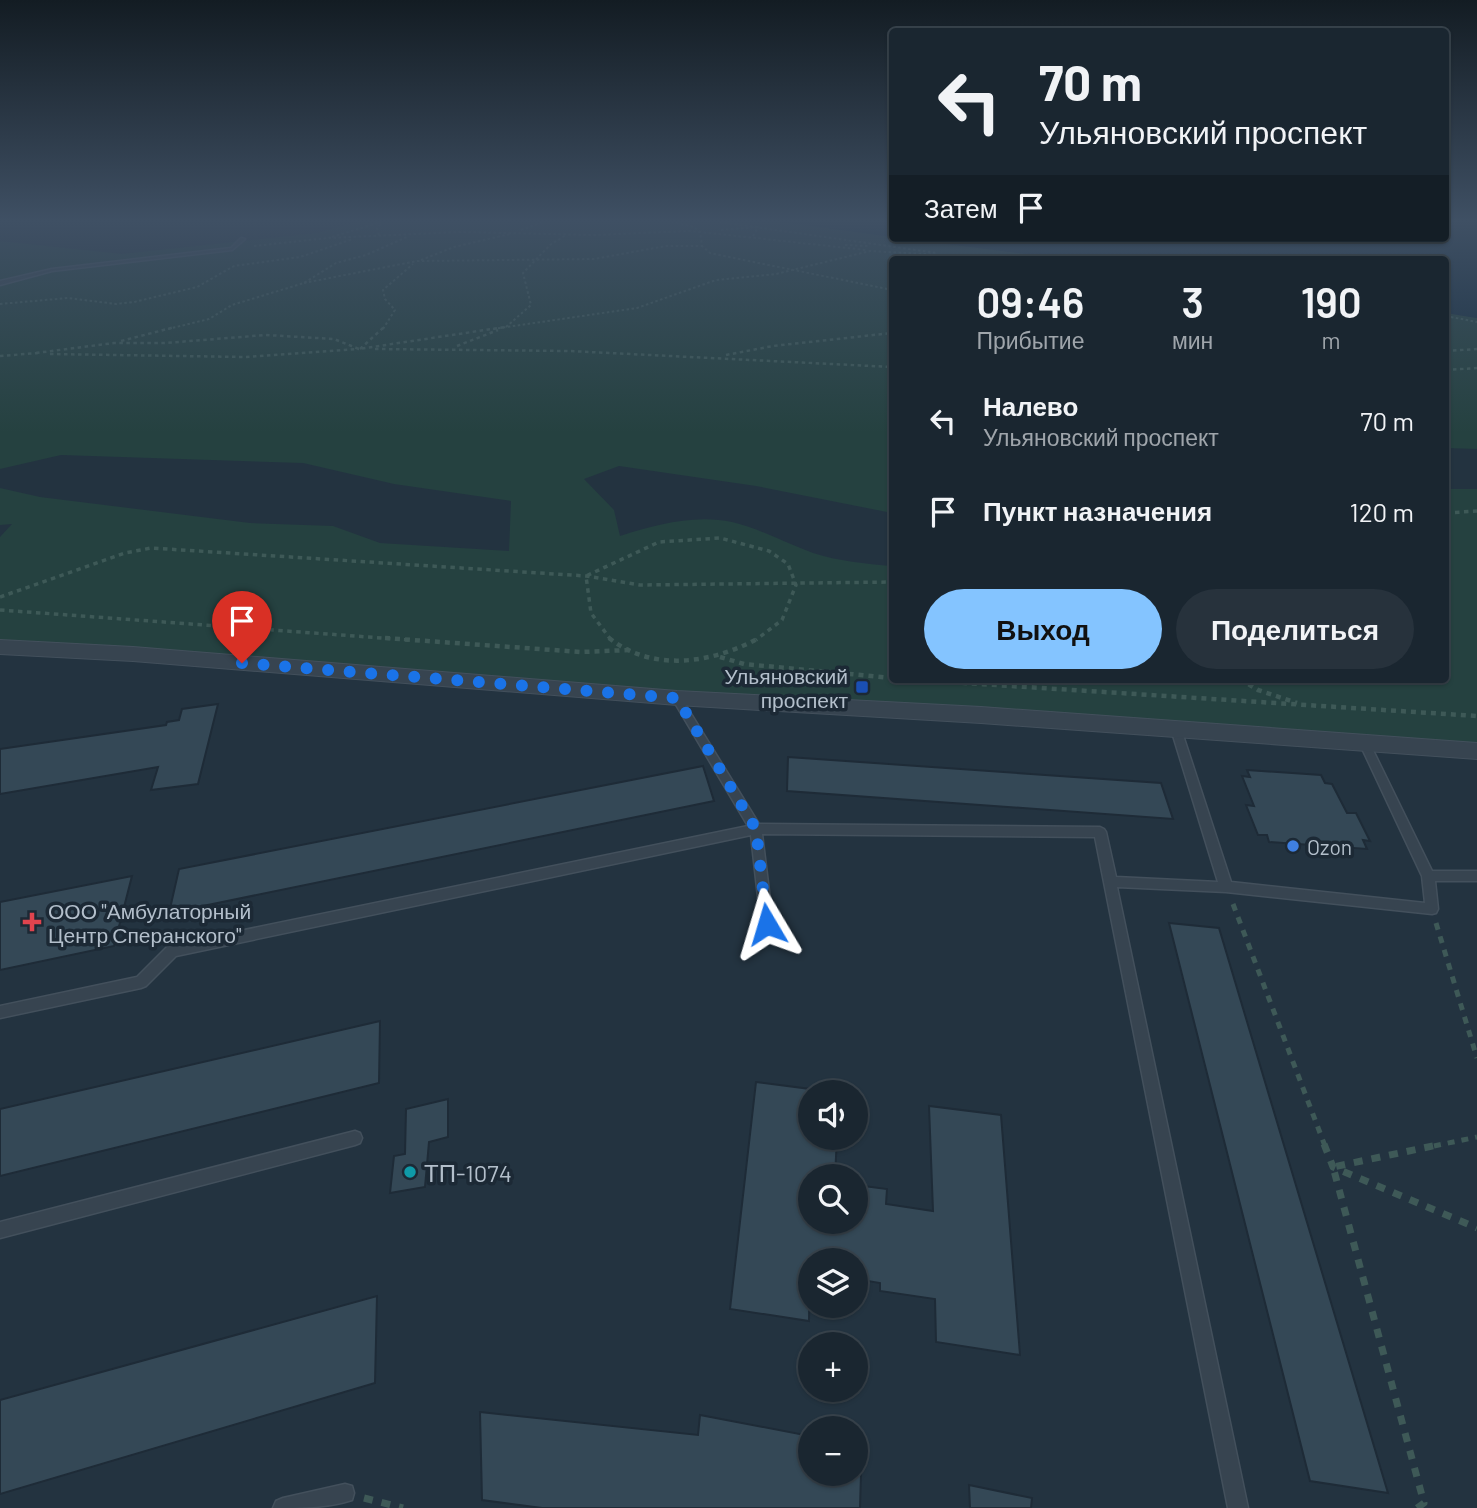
<!DOCTYPE html>
<html lang="ru">
<meta charset="utf-8">
<style>
:root{--surface:#1a2630;--page:#27323c;--text:#f1f3f6;--muted:#9fa5ab;--line:#38434c;--accent:#84c4ff}
body{margin:0;font-family:Barlow,sans-serif;background:var(--page);color:var(--text);height:100vh;display:flex;flex-direction:column;font-size:26px;white-space:nowrap}
*{box-sizing:border-box;margin:0}
p{font-size:23px;color:var(--muted)}
.icon{flex:none;width:38px;height:38px;fill:none;stroke:currentColor;stroke-width:2;stroke-linecap:round;stroke-linejoin:round}
.map{position:relative;flex:1;overflow:hidden}
.drawer{position:absolute;left:889px;top:256px;width:560px;height:427px;display:flex;flex-direction:column;background:var(--surface);border-radius:7px;box-shadow:0 2px 5px #0004,0 0 0 2px var(--line)}
.drawer>*{flex:none}
.top-card{position:absolute;left:889px;top:28px;width:560px;height:214px;border-radius:7px;box-shadow:0 2px 5px #0004,0 0 0 2px var(--line);background:#1a2630;color:var(--text);overflow:hidden}
.controls{position:absolute;left:798px;top:1080px;display:grid;gap:14px}
.controls a{display:grid;place-items:center;width:70px;height:70px;border-radius:50%;background:var(--surface);box-shadow:0 2px 5px #0004,0 0 0 2px var(--line);font-size:35px}
.pin{position:absolute;display:grid;place-items:center;width:60px;height:60px;color:#fff;margin:-72px -30px;border-radius:50% 50% 50% 0;rotate:-45deg;box-shadow:0 0 7px #0007}
.pin .icon{rotate:45deg}
.me{position:absolute;width:77px;margin:-38px;rotate:353deg;stroke-linejoin:round;filter:drop-shadow(0 0 5px #0008)}
.turn{display:flex;align-items:center;gap:24px;height:147px;padding:0 35px;font-size:32px}
.turn .icon{width:91px;height:91px;stroke-width:2.5}
.turn b{display:block;font-size:49px;line-height:60px}
.then{display:flex;align-items:center;height:66px;padding:0 35px;background:#0003;gap:14px;font-size:26px}
.eta{display:flex;justify-content:space-evenly;align-items:center;height:119px;text-align:center}
.eta b{font-size:42px;font-weight:600;line-height:49px}
.cta{display:flex;gap:14px;margin-top:auto;padding:14px 35px}
.cta a{flex:1;height:80px;border-radius:42px;background:var(--accent);color:#111;font-size:28px;font-weight:600;line-height:80px;text-align:center}
.cta a+a{background:var(--page);color:var(--text)}
ul{padding:0;list-style:none}
li{display:flex;align-items:center;gap:21px;height:91px;padding:0 35px}
li div{flex:1}
li b{display:block;font-size:26px}
li em{font-style:normal}
.map>svg:first-child{display:block}
.green{fill:#254140}
.water{fill:#152c3f}
.building{fill:#344856;stroke:#1e2b37;stroke-width:2}
.lines{fill:none;stroke-linecap:round;stroke-linejoin:round}
.service-casing{stroke:#43505c;stroke-width:3}
.minor-casing{stroke:#43505c;stroke-width:2}
.path-far5{stroke:#3e5957;stroke-width:2;stroke-dasharray:2.5 2.5;stroke-linecap:butt}
.path-far4{stroke:#3e5957;stroke-width:2.5;stroke-dasharray:3.5 3.5;stroke-linecap:butt}
.path-far3{stroke:#3e5957;stroke-width:3.5;stroke-dasharray:4.5 4.5;stroke-linecap:butt}
.path-far2{stroke:#3e5957;stroke-width:4.5;stroke-dasharray:5 5;stroke-linecap:butt}
.path-far1{stroke:#3e5957;stroke-width:5;stroke-dasharray:7 7;stroke-linecap:butt}
.path{stroke:#3e5957;stroke-width:7;stroke-dasharray:9 9;stroke-linecap:butt}
.service{fill:#374450;fill-rule:evenodd}
.minor{fill:#374450;fill-rule:evenodd}
.route{stroke:#1a73e8;stroke-width:12;stroke-dasharray:0 21.6}
.transit-dot{fill:#1a4fb4;stroke:#1c2935;stroke-width:2.5}
.shop-dot{fill:#3f7fe0;stroke:#1c2935;stroke-width:2.5}
.health-dot{fill:#e0444e;stroke:#1c2935;stroke-width:2.5}
.culture-dot{fill:#0f9aa8;stroke:#1c2935;stroke-width:2.5}
.labels{text-anchor:middle;dominant-baseline:central;stroke-width:7;stroke-linejoin:round;paint-order:stroke}
.poi-label{font-size:21px;fill:#b3bfcb;stroke:#1c2935;text-anchor:start}
.near-poi-label{font-size:24px;fill:#b3bfcb;stroke:#1c2935;text-anchor:start}
</style>
<div class="map">
<svg width="1477" height="1508" viewBox="0 0 1477 1508">
<rect width="100%" height="100%" fill="#233340"/>
<g class="green">
<path d="M358,222H782L1066,259H892V513L756,486L619,466L584,479L614,510L620,536C655,525 694,514 732,522C761,529 785,543 813,553C838,561 866,564 892,566V679H1446V489H1477V751L0,647V537L12,524L0,525V488L40,497L250,523L333,526L380,543L509,551L511,501L394,484L303,463L61,455L0,469V241L122,254L317,233Z"/>
<polygon points="1446,313 1477,318 1477,449 1446,448"/>
</g>
<g class="water">
<polygon points="782,222 892,222 892,237"/>
<polygon points="1446,222 1477,222 1477,318 1446,313 1446,259 1066,259 899,238 1446,238"/>
</g>
<g class="building">
<polygon points="218,704 198,784 151,790 158,767 0,794 0,749 166,725 167,722 179,720 182,709"/>
<polygon points="788,757 1161,783 1173,819 787,791"/>
<polygon points="703,766 714,801 169,913 179,869"/>
<polygon points="1247,770 1321,775 1325,783 1332,784 1347,813 1356,813 1370,841 1363,840 1367,849 1269,842 1267,835 1258,835 1246,805 1254,806 1242,776 1250,777"/>
<polygon points="132,876 114,946 0,970 0,902"/>
<polygon points="1169,923 1219,928 1388,1493 1310,1481"/>
<polygon points="380,1021 379,1083 0,1176 0,1109"/>
<polygon points="756,1082 810,1089 810,1138 837,1138 835,1176 810,1176 810,1222 856,1222 856,1185 887,1189 886,1204 933,1211 929,1106 1001,1115 1020,1355 936,1342 935,1299 880,1291 880,1283 856,1279 856,1260 810,1260 809,1321 730,1309"/>
<polygon points="448,1099 448,1137 429,1142 425,1187 390,1193 394,1156 405,1154 406,1109"/>
<polygon points="377,1296 375,1383 0,1494 0,1400"/>
<polygon points="480,1412 698,1435 700,1415 810,1436 810,1474 861,1474 860,1508 542,1508 482,1500"/>
<polygon points="969,1485 1032,1498 1031,1508 970,1508"/>
</g>
<g class="lines">
<g class="service-casing">
<g id="service">
<polygon points="241,238 245,239 232,250 52,271 0,285 0,281 52,269 231,248"/>
<polygon points="677,695 680,696 759,824 1100,827 1104,829 1106,832 1116,877 1218,882 1171,729 1176,725 1181,729 1231,882 1425,903 1422,876 1359,742 1364,738 1369,742 1432,871 1477,871 1477,881 1435,881 1438,909 1436,913 1432,914 1226,892 1117,887 1248,1508 1228,1508 1095,837 762,834 773,924 771,928 767,929 763,928 761,924 751,835 176,956 146,986 141,988 0,1018 0,1006 137,977 167,947 172,945 748,826 672,698"/>
<polygon points="355,1131 360,1133 362,1138 360,1143 355,1145 0,1238 0,1222"/>
<path d="M345,1484L352,1486L354,1493L352,1500C327,1508 300,1508 273,1508L276,1501L283,1498Z"/>
</g>
</g>
<g class="minor-casing">
<polygon id="minor" points="0,640 133,647 677,691 981,707 1477,743 1477,759 981,723 677,705 133,661 0,654"/>
</g>
<g class="path-far5">
<polyline points="671,222 694,227 700,232 866,250"/>
<polyline points="720,222 937,253"/>
<polyline points="521,230 543,222"/>
<polyline points="721,230 758,227 753,236"/>
<polyline points="379,235 377,228 382,222"/>
<polyline points="332,237 381,222"/>
<polyline points="845,245 868,246"/>
<polyline points="254,246 328,238 459,232 595,235 689,231 700,232 702,246 710,253 892,290"/>
<polyline points="421,260 454,247 510,234"/>
<polyline points="304,283 417,261 594,259 666,246 702,246"/>
<polyline points="0,304 68,298 116,304 134,302 197,287 234,266 300,257 353,239"/>
<polyline points="1446,316 1477,322"/>
<polyline points="506,327 531,305 523,273 550,245 566,235"/>
<polyline points="168,329 209,319 232,305 304,283 336,263 366,255 407,237"/>
<polyline points="383,329 395,310 385,299 383,290 413,264"/>
<polyline points="493,329 637,308 716,280 776,274 870,251 1014,259"/>
</g>
<g class="path-far4">
<polyline points="121,341 175,327"/>
<polyline points="457,346 498,330"/>
<polyline points="360,349 384,327"/>
<polyline points="375,349 569,351 892,367"/>
<polyline points="1446,351 1477,349"/>
<polyline points="36,353 114,343 165,343 266,335 334,339 359,349 505,327"/>
<polyline points="50,354 245,357 359,349"/>
<polyline points="726,355 773,346 892,333"/>
<polyline points="0,356 38,353"/>
<polyline points="1446,370 1477,368"/>
</g>
<g class="path-far3">
<polyline points="1446,513 1477,511"/>
<polyline points="0,597 125,553 151,548 586,576 640,585 892,582"/>
<polyline points="0,610 409,640"/>
<polyline points="611,640 591,613 586,576 659,542 720,538 769,551 788,564 796,585 782,620 756,640"/>
</g>
<g class="path-far2">
<polyline points="385,638 581,652 629,650"/>
<path d="M609,638C653,673 713,663 759,638"/>
<polyline points="720,657 744,664 892,678"/>
<polyline points="902,679 1477,716"/>
<polyline points="1240,679 1258,690 1297,703"/>
</g>
<g class="path-far1">
<polyline points="1233,904 1325,1146"/>
<polyline points="1436,923 1477,1058"/>
<polyline points="1434,1146 1477,1137"/>
</g>
<g class="path">
<polyline points="1324,1144 1333,1167 1477,1228"/>
<polyline points="364,1498 403,1508"/>
<polyline points="1417,1508 1424,1503 1333,1167 1442,1144"/>
</g>
<use href="#service" class="service"/>
<use href="#minor" class="minor"/>
</g>
<linearGradient id="sky" x2="0" y2="1"><stop stop-color="#131c23"/><stop offset="0.51" stop-color="#3f5064"/><stop offset="1" stop-color="#3f5064" stop-opacity="0"/></linearGradient>
<rect width="1477" height="433" fill="url(#sky)"/>
<g class="lines">
<polyline class="route" points="242,663 677,698 756,829 767,924"/>
</g>
<rect class="transit-dot" x="855" y="680" width="14" height="14" rx="3.5"/>
<circle class="shop-dot" cx="1293" cy="846" r="7"/>
<path class="health-dot" d="M28.5 911.5h7v7h7v7h-7v7h-7v-7h-7v-7h7z"/>
<circle class="culture-dot" cx="410" cy="1172" r="7"/>
<g class="labels">
<g class="poi-label">
<text x="848" y="675" text-anchor="end">Ульяновский<tspan x="848" dy="24">проспект</tspan></text>
<text x="1307" y="846">Ozon</text>
<text x="48" y="910">ООО "Амбулаторный<tspan x="48" dy="24">Центр Сперанского"</tspan></text>
</g>
<g class="near-poi-label">
<text x="424" y="1172">ТП-1074</text>
</g>
</g>
</svg>
<div class="controls">
<a><svg class="icon" aria-label="sound" viewBox="0 0 24 24"><path d="M4 9h4l5-4v14l-5-4H4zM17 9q2 3 0 6"/></svg></a>
<a><svg class="icon" aria-label="search" viewBox="0 0 24 24"><circle cx="10" cy="10" r="6"/><path d="M15 15l6 6"/></svg></a>
<a><svg class="icon" aria-label="layers" viewBox="0 0 24 24"><path d="M12 4l9 5-9 5-9-5zM3 14l9 5 9-5"/></svg></a>
<a>+</a>
<a>−</a>
</div>
<div class="pin" style="left:242px;top:663px;background:#d93025"><svg class="icon" aria-label="arrive" viewBox="0 0 24 24"><path d="M6 21V4h12l-3 4 3 4H6"/></svg></div>
<svg class="me" style="left:767px;top:924px" viewBox="-20 -20 40 40"><path d="M0-17L14 15 0 8-14 15z" fill="#1a73e8" stroke="#fff" stroke-width="4"/></svg>
<div class="top-card">
<div class="turn"><svg class="icon" aria-label="left" viewBox="0 0 24 24"><path d="M17 20v-9H6M10 6l-5 5 5 5"/></svg><div><b>70 m</b>Ульяновский проспект</div></div>
<div class="then">Затем<svg class="icon" aria-label="arrive" viewBox="0 0 24 24"><path d="M6 21V4h12l-3 4 3 4H6"/></svg></div>
</div>
<section class="drawer">
<div class="eta">
<div><b>09:46</b><p>Прибытие</p></div>
<div><b>3</b><p>мин</p></div>
<div><b>190</b><p>m</p></div>
</div>
<ul>
<li><svg class="icon" aria-label="left" viewBox="0 0 24 24"><path d="M17 20v-9H6M10 6l-5 5 5 5"/></svg><div><b>Налево</b><p>Ульяновский проспект</p></div><em>70 m</em></li>
<li><svg class="icon" aria-label="arrive" viewBox="0 0 24 24"><path d="M6 21V4h12l-3 4 3 4H6"/></svg><div><b>Пункт назначения</b></div><em>120 m</em></li>
</ul>
<div class="cta"><a>Выход</a><a>Поделиться</a></div>
</section>
</div>
